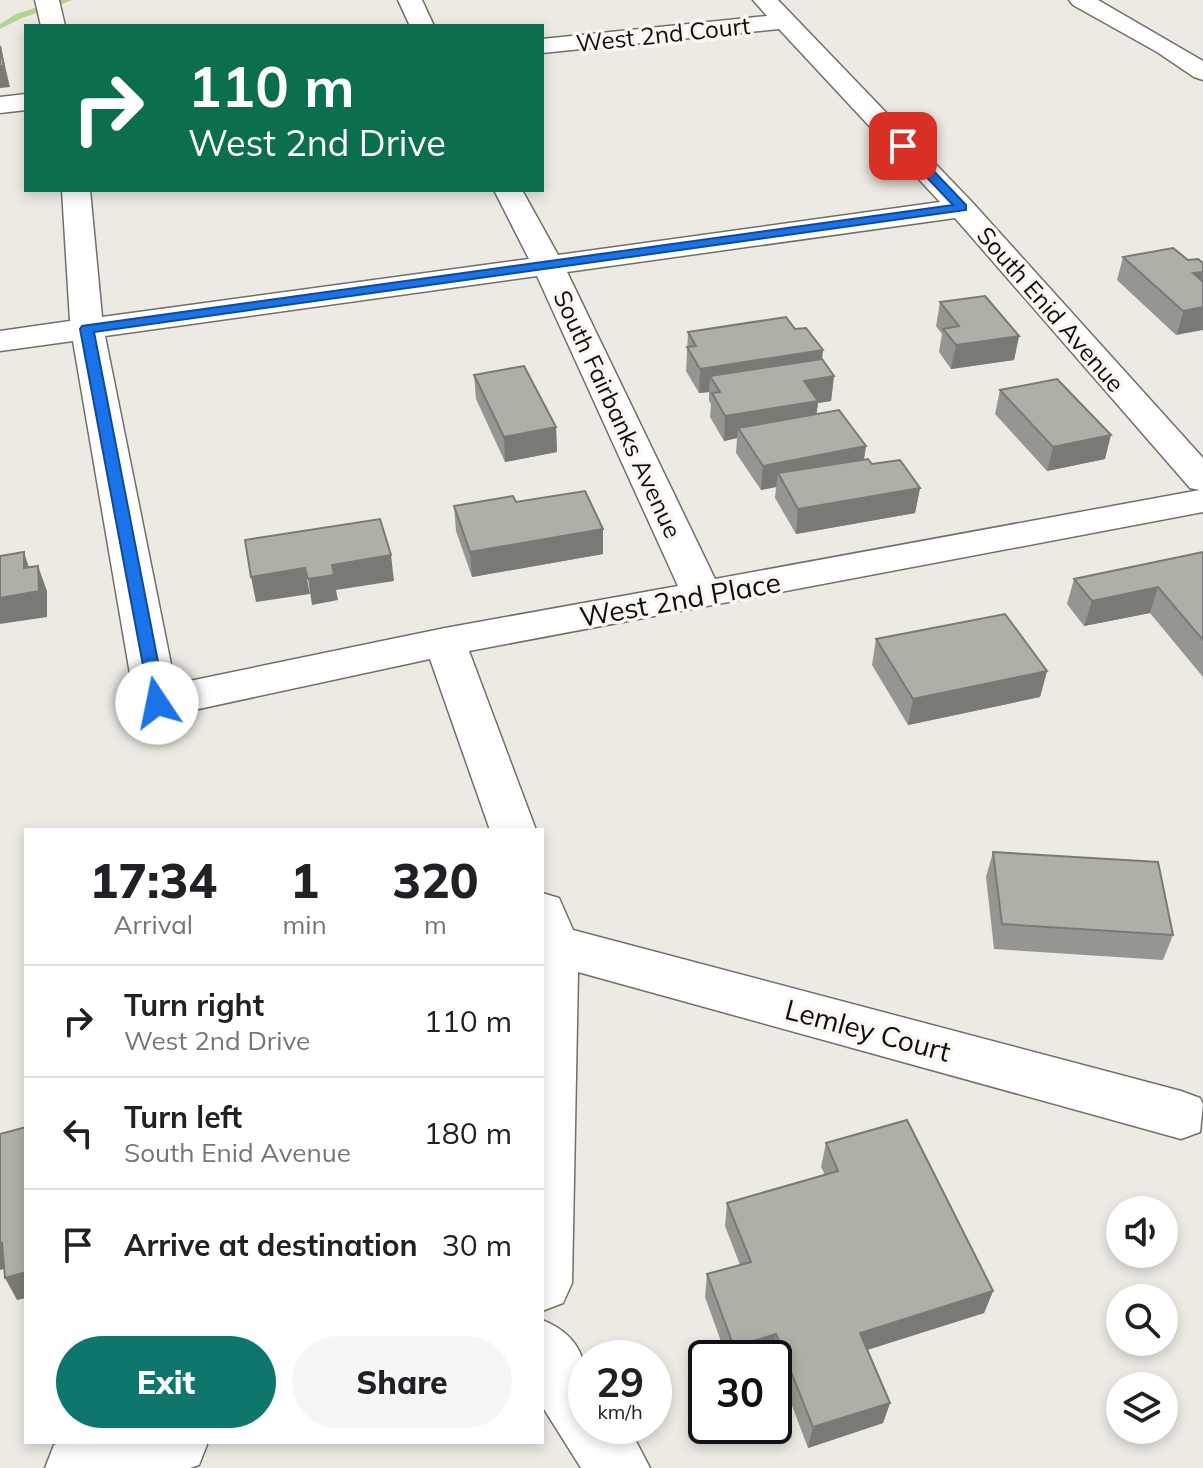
<!DOCTYPE html>
<style>
:root{--surface:#fff;--page:#f6f6f6;--text:#202124;--muted:#757577;--line:#e0e0e0;--accent:#0f766e}
body{margin:0;font-family:Mulish,sans-serif;background:var(--page);color:var(--text);height:100vh;display:flex;flex-direction:column;font-size:30px;white-space:nowrap}
*{box-sizing:border-box;margin:0}
p{font-size:26px;color:var(--muted)}
.icon{flex:none;width:44px;height:44px;fill:none;stroke:currentColor;stroke-width:2;stroke-linecap:round;stroke-linejoin:round}
.map{position:relative;flex:1;overflow:hidden}
.side{position:absolute;left:24px;top:828px;width:520px;height:616px;display:flex;flex-direction:column;background:var(--surface);border-radius:0px;box-shadow:0 4px 12px #0003}
.side>*{flex:none}
.banner{position:absolute;left:24px;top:24px;width:520px;height:168px;border-radius:0px;box-shadow:0 4px 12px #0003;background:#0b6e4f;color:#fff;overflow:hidden}
.controls{position:absolute;left:1106px;top:1196px;display:grid;gap:16px}
.controls a{display:grid;place-items:center;width:72px;height:72px;border-radius:50%;background:var(--surface);box-shadow:0 4px 12px #0003;font-size:40px}
.speed{position:absolute;left:568px;top:1340px;display:flex;gap:16px;font-size:40px;font-weight:700;text-align:center}
.speed>*{display:grid;place-content:center;width:104px;height:104px;border-radius:50%;background:var(--surface);box-shadow:0 4px 12px #0003;line-height:1}
.speed small{font-size:20px;font-weight:400}
.speed .limit{border:4px solid #111;border-radius:12px;background:#fff;color:#111}
.pin{position:absolute;display:grid;place-items:center;width:68px;height:68px;color:#fff;margin:-34px;border-radius:16px;box-shadow:0 4px 12px #0006}
.me{position:absolute;width:88px;margin:-44px;rotate:349deg;stroke-linejoin:round;filter:drop-shadow(0 0 6px #0008)}
.turn{display:flex;align-items:center;gap:28px;height:168px;padding:0 32px;font-size:36px}
.turn .icon{width:104px;height:104px;stroke-width:2.5}
.turn b{display:block;font-size:56px;line-height:68px}
.eta{display:flex;justify-content:space-evenly;align-items:center;height:136px;text-align:center}
.eta b{font-size:48px;font-weight:800;line-height:56px}
.cta{display:flex;gap:16px;margin-top:auto;padding:16px 32px}
.cta a{flex:1;height:92px;border-radius:48px;background:var(--accent);color:#fff;font-size:32px;font-weight:800;line-height:92px;text-align:center}
.cta a+a{background:var(--page);color:var(--text)}
ul{padding:0;list-style:none}
li{display:flex;align-items:center;gap:24px;height:112px;padding:0 32px;border-top:2px solid var(--line)}
li div{flex:1}
li b{display:block;font-size:30px}
li em{font-style:normal}
.map>svg:first-child{display:block}
.lines{fill:none;stroke-linecap:round;stroke-linejoin:round}
.stream{fill:#b1d493;fill-rule:evenodd}
.street-casing{stroke:#706f68;stroke-width:3}
.street{fill:#fff;fill-rule:evenodd}
.wall{fill:#969690}
.shaded-wall{fill:#7a7a75}
.building{fill:#aeafa7;stroke:#7a7a75;stroke-width:2}
.route{fill:#1a73e8;stroke:#114b97;stroke-width:2}
.labels{text-anchor:middle;dominant-baseline:central;stroke-width:7;stroke-linejoin:round;paint-order:stroke}
.far-street-label{font-size:24px;fill:#0d0d0a;stroke:#faf7f0}
.street-label{font-size:28px;fill:#0d0d0a;stroke:#faf7f0}
</style>
<div class="map">
<svg width="1203" height="1468" viewBox="0 0 1203 1468">
<rect width="100%" height="100%" fill="#eceae3"/>
<g class="lines">
<polygon class="stream" points="61,0 73,0 22,18 0,29 0,24 16,14"/>
<g class="street-casing">
<g id="street">
<polygon points="35,0 59,0 65,26 41,26"/>
<polygon points="398,0 422,0 434,26 410,26"/>
<path d="M753,0H778L972,202L1203,458V512L469,651L536,830H490L430,659L157,718L142,714L135,703L73,341L0,351V331L70,321L62,190H90L102,317L529,259L494,190H522L558,255L940,202L779,29L542,53V39L767,16ZM955,218L1190,488L1200,490L715,579L567,272ZM537,276L678,586L445,628L175,684L105,336Z"/>
<polygon points="1069,0 1098,0 1203,61 1203,80 1194,77 1157,52 1073,5"/>
<polygon points="26,94 26,110 0,113 0,97"/>
<polygon points="542,893 559,898 573,930 1181,1091 1200,1098 1203,1104 1200,1132 1181,1139 578,972 572,1283 563,1303 542,1311"/>
<path d="M542,1320C594,1341 586,1378 586,1426H628L650,1468H581L542,1406Z"/>
<polygon points="62,1442 208,1442 199,1465 190,1468 45,1468 54,1445"/>
</g>
</g>
<use href="#street" class="street"/>
</g>
<g class="wall">
<polygon points="1123,257 1188,260 1198,259 1176,335 1117,280"/>
<polygon points="940,302 1019,336 1014,360 951,369 939,352 942,334 936,326"/>
<polygon points="795,329 823,350 822,359 834,376 831,401 818,403 816,414 866,446 864,459 920,488 915,513 796,534 775,498 776,487 761,490 736,453 737,438 724,441 710,417 711,404 709,401 709,392 699,393 686,371 688,332"/>
<polygon points="474,375 556,427 557,452 505,462 476,399"/>
<polygon points="1000,390 1105,459 1047,471 995,414"/>
<polygon points="516,502 603,529 603,554 472,577 456,531 454,506"/>
<polygon points="1203,552 1203,677 1150,613 1084,626 1067,604 1074,579"/>
<polygon points="876,639 1047,671 1040,697 908,725 872,665"/>
<polygon points="993,852 1173,935 1163,960 994,949 986,877"/>
<polygon points="826,1143 993,1291 984,1313 867,1350 890,1403 883,1423 808,1448 774,1358 772,1356 766,1358 727,1358 705,1297 707,1274 740,1265 725,1226 727,1203 825,1175 821,1167"/>
</g>
<g class="shaded-wall">
<polygon points="0,45 10,87 0,88"/>
<polygon points="1203,272 1203,294 1193,273"/>
<polygon points="1203,307 1203,330 1176,335 1183,311"/>
<polygon points="1019,336 1014,360 951,369 956,345"/>
<polygon points="823,350 820,374 710,376 709,392 699,393 700,369"/>
<polygon points="834,376 831,401 818,403 815,426 738,428 737,438 724,441 725,416 804,381"/>
<polygon points="556,427 557,452 505,462 504,437"/>
<polygon points="1111,435 1105,459 1047,471 1053,447"/>
<polygon points="866,446 862,471 778,473 776,487 761,490 763,466"/>
<polygon points="920,488 915,513 796,534 798,509"/>
<polygon points="603,529 603,554 472,577 470,552"/>
<polygon points="24,552 32,577 38,566 47,591 47,617 0,624 0,598"/>
<polygon points="391,555 394,581 336,590 338,600 312,605 308,579 332,565"/>
<polygon points="305,568 310,594 256,602 251,577"/>
<polygon points="1158,587 1150,613 1084,626 1092,601"/>
<polygon points="1047,671 1040,697 908,725 913,699"/>
<polygon points="2,1243 15,1266 0,1270 0,1244"/>
<polygon points="26,1272 26,1298 17,1300 5,1278"/>
<polygon points="993,1291 984,1313 854,1354 860,1333"/>
<polygon points="776,1334 772,1356 766,1358 733,1358 734,1347"/>
<polygon points="890,1403 883,1423 808,1448 813,1427"/>
</g>
<g class="building">
<polygon points="0,46 4,66 0,66"/>
<polygon points="1173,248 1188,260 1198,259 1203,263 1203,272 1193,273 1203,282 1203,307 1183,311 1123,257"/>
<polygon points="985,296 1019,336 956,345 943,329 959,326 940,302"/>
<polygon points="786,317 795,329 806,328 823,350 700,369 687,347 696,346 688,332"/>
<polygon points="822,359 834,376 804,381 818,401 725,416 712,393 720,392 710,376"/>
<polygon points="524,366 556,427 504,437 474,375"/>
<polygon points="1057,379 1111,435 1053,447 1000,390"/>
<polygon points="839,410 866,446 763,466 738,428"/>
<polygon points="868,459 872,464 900,460 920,488 798,509 778,473"/>
<polygon points="585,491 603,529 470,552 454,506 513,496 516,502"/>
<polygon points="380,519 391,555 332,565 334,575 308,579 305,568 251,577 245,540"/>
<polygon points="24,552 24,568 38,566 39,591 0,598 0,556"/>
<polygon points="1203,552 1203,640 1158,587 1092,601 1074,579"/>
<polygon points="1005,614 1047,671 913,699 876,639"/>
<polygon points="993,852 1158,862 1173,935 1002,924"/>
<polygon points="907,1120 993,1291 860,1333 890,1403 813,1427 776,1334 734,1347 707,1274 751,1262 727,1203 838,1171 826,1143"/>
<polygon points="26,1127 26,1272 5,1278 2,1243 0,1244 0,1134"/>
</g>
<polygon class="route" points="899,143 907,143 966,205 966,210 94,332 166,703 164,708 151,708 80,329 82,326 953,205 899,148"/>
<g class="labels">
<g class="far-street-label">
<text transform="translate(663 34) rotate(-6)">West 2nd Court</text>
<text transform="translate(1051 309) rotate(49)">South Enid Avenue</text>
<text transform="translate(618 414) rotate(65)">South Fairbanks Avenue</text>
</g>
<g class="street-label">
<text transform="translate(680 599) rotate(-10)">West 2nd Place</text>
<text transform="translate(868 1030) rotate(15)">Lemley Court</text>
</g>
</g>
</svg>
<div class="controls">
<a><svg class="icon" aria-label="sound" viewBox="0 0 24 24"><path d="M4 9h4l5-4v14l-5-4H4zM17 9q2 3 0 6"/></svg></a>
<a><svg class="icon" aria-label="search" viewBox="0 0 24 24"><circle cx="10" cy="10" r="6"/><path d="M15 15l6 6"/></svg></a>
<a><svg class="icon" aria-label="layers" viewBox="0 0 24 24"><path d="M12 4l9 5-9 5-9-5zM3 14l9 5 9-5"/></svg></a>
</div>
<div class="speed"><div>29<small>km/h</small></div><div class="limit">30</div></div>
<div class="pin" style="left:903px;top:146px;background:#d93025"><svg class="icon" aria-label="arrive" viewBox="0 0 24 24"><path d="M6 21V4h12l-3 4 3 4H6"/></svg></div>
<svg class="me" style="left:157px;top:703px" viewBox="-20 -20 40 40"><circle r="19" fill="#fff"/><path d="M0-13L10 11 0 6-10 11z" fill="#1a73e8"/></svg>
<div class="banner">
<div class="turn"><svg class="icon" aria-label="right" viewBox="0 0 24 24"><path d="M7 20v-9h11M14 6l5 5-5 5"/></svg><div><b>110 m</b>West 2nd Drive</div></div>
</div>
<section class="side">
<div class="eta">
<div><b>17:34</b><p>Arrival</p></div>
<div><b>1</b><p>min</p></div>
<div><b>320</b><p>m</p></div>
</div>
<ul>
<li><svg class="icon" aria-label="right" viewBox="0 0 24 24"><path d="M7 20v-9h11M14 6l5 5-5 5"/></svg><div><b>Turn right</b><p>West 2nd Drive</p></div><em>110 m</em></li>
<li><svg class="icon" aria-label="left" viewBox="0 0 24 24"><path d="M17 20v-9H6M10 6l-5 5 5 5"/></svg><div><b>Turn left</b><p>South Enid Avenue</p></div><em>180 m</em></li>
<li><svg class="icon" aria-label="arrive" viewBox="0 0 24 24"><path d="M6 21V4h12l-3 4 3 4H6"/></svg><div><b>Arrive at destination</b></div><em>30 m</em></li>
</ul>
<div class="cta"><a>Exit</a><a>Share</a></div>
</section>
</div>
